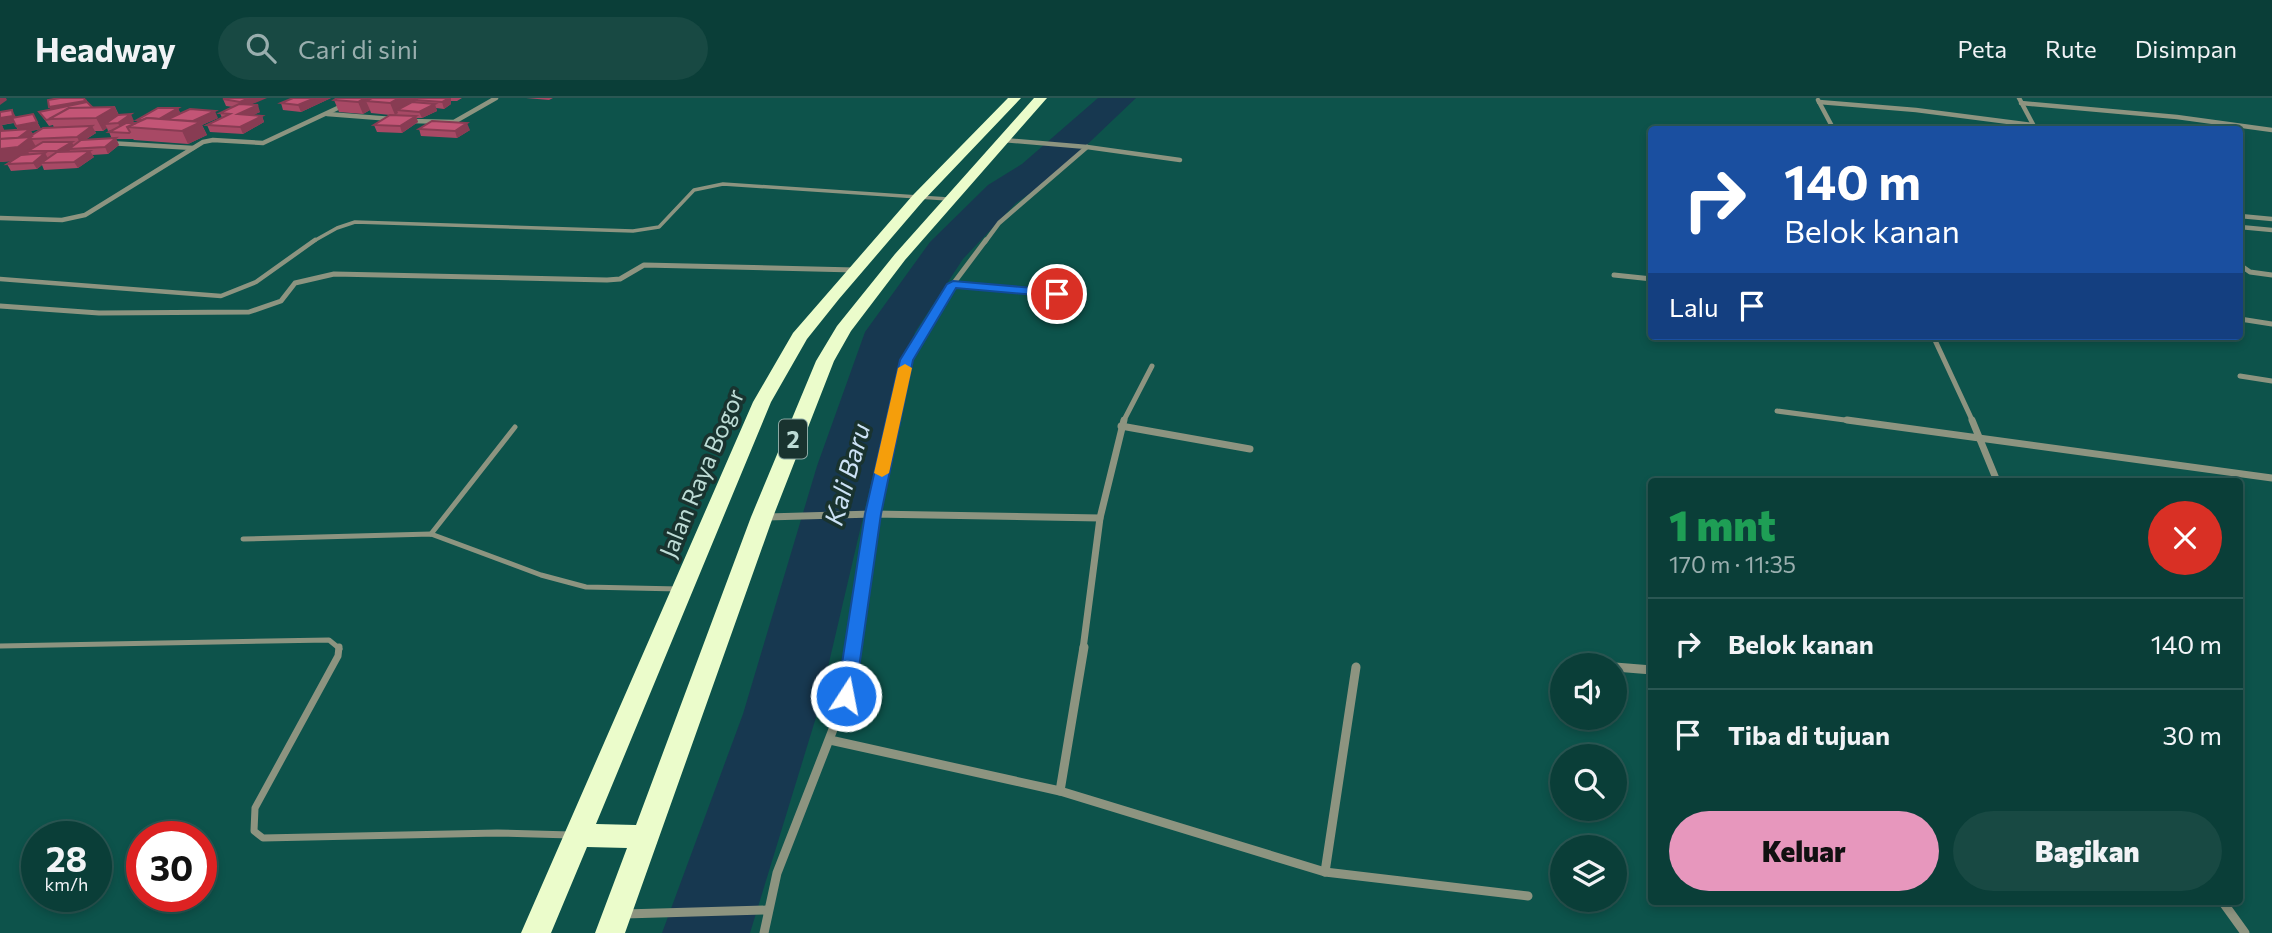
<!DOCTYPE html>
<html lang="id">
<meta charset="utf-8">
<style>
:root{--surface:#0a3e38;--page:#184943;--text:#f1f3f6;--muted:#99aeae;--line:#2a5753;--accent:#e797bd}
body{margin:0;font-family:Commissioner,sans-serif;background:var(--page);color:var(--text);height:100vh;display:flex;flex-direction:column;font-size:26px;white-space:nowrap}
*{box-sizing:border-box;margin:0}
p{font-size:23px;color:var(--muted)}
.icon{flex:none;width:38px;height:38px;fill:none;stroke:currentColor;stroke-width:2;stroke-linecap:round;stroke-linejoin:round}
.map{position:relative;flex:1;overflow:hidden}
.details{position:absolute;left:1648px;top:380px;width:595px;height:427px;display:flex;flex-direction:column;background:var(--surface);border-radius:7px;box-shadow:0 4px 10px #0003,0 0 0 2px var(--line)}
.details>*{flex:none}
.banner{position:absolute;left:1648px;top:28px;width:595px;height:214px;border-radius:7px;box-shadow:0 4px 10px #0003,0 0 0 2px var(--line);background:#1a4fa0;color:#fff;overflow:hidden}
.controls{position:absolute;left:1550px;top:555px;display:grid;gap:14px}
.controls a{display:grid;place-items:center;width:77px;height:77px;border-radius:50%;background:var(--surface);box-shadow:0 4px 10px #0003,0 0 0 2px var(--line);font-size:35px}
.speed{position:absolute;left:21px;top:723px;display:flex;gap:14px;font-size:35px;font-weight:700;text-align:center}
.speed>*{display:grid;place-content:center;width:91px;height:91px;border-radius:50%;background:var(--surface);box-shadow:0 4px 10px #0003,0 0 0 2px var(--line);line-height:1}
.speed small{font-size:18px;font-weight:400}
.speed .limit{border:10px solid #d22;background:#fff;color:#111}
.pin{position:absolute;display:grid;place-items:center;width:60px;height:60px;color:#fff;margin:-30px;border:4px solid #fff;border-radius:50%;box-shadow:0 2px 7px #0007}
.me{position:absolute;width:77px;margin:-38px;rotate:11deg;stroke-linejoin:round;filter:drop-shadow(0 0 5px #0008)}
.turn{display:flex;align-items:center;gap:24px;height:147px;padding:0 21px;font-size:32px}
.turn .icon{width:91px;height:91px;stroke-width:2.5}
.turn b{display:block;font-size:49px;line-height:60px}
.then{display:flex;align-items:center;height:66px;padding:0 21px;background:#0003;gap:14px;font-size:26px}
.round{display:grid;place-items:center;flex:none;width:74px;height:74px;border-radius:37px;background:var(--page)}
.summary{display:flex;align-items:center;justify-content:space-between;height:119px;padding:0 21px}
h1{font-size:42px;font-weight:800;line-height:52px;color:#1e9e55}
.primary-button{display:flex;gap:14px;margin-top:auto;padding:14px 21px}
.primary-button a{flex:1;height:80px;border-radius:42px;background:var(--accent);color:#111;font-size:28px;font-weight:800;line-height:80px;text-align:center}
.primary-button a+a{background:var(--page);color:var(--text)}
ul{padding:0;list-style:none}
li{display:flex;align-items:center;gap:21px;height:91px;padding:0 21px;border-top:2px solid var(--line)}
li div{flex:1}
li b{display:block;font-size:26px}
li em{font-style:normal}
header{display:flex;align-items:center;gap:42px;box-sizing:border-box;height:98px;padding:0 35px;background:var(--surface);border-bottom:2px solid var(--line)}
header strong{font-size:33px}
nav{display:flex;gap:38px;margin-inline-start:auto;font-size:24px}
.search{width:490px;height:63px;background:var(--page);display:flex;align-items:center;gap:18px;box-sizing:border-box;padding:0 24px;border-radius:38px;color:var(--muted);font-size:26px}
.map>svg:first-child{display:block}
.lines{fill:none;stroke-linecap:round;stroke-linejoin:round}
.river{fill:#173850;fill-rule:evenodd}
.lane-far3{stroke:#8d9480;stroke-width:3.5}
.lane-far2{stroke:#8d9480;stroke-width:4.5}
.lane-far1{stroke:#8d9480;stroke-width:5}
.lane{stroke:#8d9480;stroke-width:7}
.street-far3{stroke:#8d9480;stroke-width:4.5}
.street-far2{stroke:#8d9480;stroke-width:5}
.street-far1{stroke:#8d9480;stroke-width:7}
.street{stroke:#8d9480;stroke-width:9}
.highway{fill:#ebfccb;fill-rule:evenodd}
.wall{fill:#a84965;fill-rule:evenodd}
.shaded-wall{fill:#883c53}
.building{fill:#c35576;stroke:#883c53;stroke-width:2}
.route{fill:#1a73e8;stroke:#114b97;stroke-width:2}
.slow{fill:#f59e0b}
.labels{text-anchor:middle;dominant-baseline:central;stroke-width:7;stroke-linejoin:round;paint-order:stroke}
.shield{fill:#19332f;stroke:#8ca9a4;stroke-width:2}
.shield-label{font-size:23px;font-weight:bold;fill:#bddcd6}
.street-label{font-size:24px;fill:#bddcd6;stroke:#19332f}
.water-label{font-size:26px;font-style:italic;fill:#cce2f5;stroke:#19332f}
</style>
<header>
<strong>Headway</strong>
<div class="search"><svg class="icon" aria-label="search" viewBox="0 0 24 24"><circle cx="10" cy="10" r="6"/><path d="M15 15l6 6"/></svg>Cari di sini</div>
<nav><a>Peta</a><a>Rute</a><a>Disimpan</a></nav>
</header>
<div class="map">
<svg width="2272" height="835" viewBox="0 0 2272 835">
<rect width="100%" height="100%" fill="#0d534b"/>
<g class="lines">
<polygon class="river" points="1098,0 1136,0 1050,82 1016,105 963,161 915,234 875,368 817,616 750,835 662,835 743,616 817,368 865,234 930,144 988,87 1022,66"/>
<polyline class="lane-far3" points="312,144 337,130 355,124 633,133 659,129 694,92 723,86 948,101"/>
<polyline class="lane-far2" points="0,181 221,198 256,184 315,142"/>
<g class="lane-far1">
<polyline points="431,436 515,329"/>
<polyline points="243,441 431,436 541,477 586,489 679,491"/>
<polyline points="0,548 329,542 340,551"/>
</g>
<polyline class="lane" points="339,549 338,558 255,710 254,733 263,740 497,735 571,737"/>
<g class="street-far3">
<polyline points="2019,0 2036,32"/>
<polyline points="1818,2 1834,32"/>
<polyline points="1819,4 1916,12 2032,27"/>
<polyline points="2021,5 2177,19 2272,32"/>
<polyline points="327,16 392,21"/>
<polyline points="411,23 454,24 496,0"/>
<polyline points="1003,42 1087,49 1180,62"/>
<polyline points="109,45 193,50"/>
<polyline points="2240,118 2272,121"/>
<polyline points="0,120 62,122 85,117 203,44 213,42 263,45 359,0"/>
<polyline points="2240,129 2272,132"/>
<polyline points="985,144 999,125 1087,49"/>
</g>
<g class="street-far2">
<polyline points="2240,167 2250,174 2272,177"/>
<polyline points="1614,177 1652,181"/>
<polyline points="953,186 1083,198"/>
<polyline points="0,208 99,215 249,214 281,203 295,185 334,176 607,182 620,181 644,167 855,172"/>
<polyline points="2240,221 2272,226"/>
<polyline points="1933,238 1973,324"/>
<polyline points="2240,278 2272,283"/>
<polyline points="1777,313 1860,324"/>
<polyline points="893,324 907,263 953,186 986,142"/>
<polyline points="1123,324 1152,268"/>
</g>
<g class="street-far1">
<polyline points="1847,322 2272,380"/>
<polyline points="1972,322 1997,383"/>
<polyline points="1121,328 1250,351"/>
<polyline points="767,419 873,416 1100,420"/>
<polyline points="853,551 873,416 894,322"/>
<polyline points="1083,551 1100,420 1124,322"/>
</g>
<g class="street">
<polyline points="1615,569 1652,572"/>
<polyline points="830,642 1060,693 1325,774 1528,798"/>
<polyline points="1060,693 1084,549"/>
<polyline points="1325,774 1356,569"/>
<polyline points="2222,803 2245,835"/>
<polyline points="624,816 767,812"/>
<polyline points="764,835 777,775 846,598 853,549"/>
</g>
<polygon class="highway" points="1008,0 1021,0 923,103 839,201 807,241 771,304 596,726 636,727 751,419 816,263 837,228 895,156 1034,0 1047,0 905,162 851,233 834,263 773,419 625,835 595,835 627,750 587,749 551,835 521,835 753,304 793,235 913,97"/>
</g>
<g class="wall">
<polygon points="227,0 251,7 260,14 253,17 262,18 264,24 243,36 210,34 207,27 222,20 220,15 233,9 226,8 223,1"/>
<polygon points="331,0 301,14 283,12 281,5"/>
<polygon points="337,0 462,0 457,3 451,3 451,6 444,11 436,10 437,13 422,20 416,20 418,24 402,35 377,34 374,27 390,17 371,15 370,12 363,16 339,14 334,2"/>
<polygon points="526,0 553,0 549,2"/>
<path d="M87,4L93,10L115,9L119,17L134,23L131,25H136L138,24L137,22L178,10L180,15L218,20L202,27L207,37L188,46L134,42L133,41H116L119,47L108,56L92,57L94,59L78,70L44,72L42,67L37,71L11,73L7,66L11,63L0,64V14L16,20L33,16L41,31L31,33L33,37L54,30L53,27L49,28L39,14L51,12L49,9ZM14,25L18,32L4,33L2,27ZM107,30L108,33L113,32L109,34L112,41L85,42L96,35L95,33H103Z"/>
<polygon points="419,31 470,32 457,40 421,38"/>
</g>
<g class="shaded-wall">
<polygon points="0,0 6,0 7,2 0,7"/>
<polygon points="84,0 87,2 88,9 53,16 49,9"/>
<polygon points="249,0 267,0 243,10 240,4"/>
<polygon points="315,0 331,0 301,14 298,7"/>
<polygon points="365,0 394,0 366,3 370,12 363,16 358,4"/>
<polygon points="399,0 426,0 415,2 416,5 397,12 398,15 395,17 390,5"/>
<polygon points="449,0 451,0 451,6 444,11 442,4"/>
<polygon points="435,6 437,13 422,20 419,14"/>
<polygon points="258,7 260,14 241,23 238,16"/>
<polygon points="115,9 121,22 105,26 107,30 103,33 96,20"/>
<polygon points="178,10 181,17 168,24 157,22"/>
<polygon points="12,12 16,19 17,24 2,27 6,36 0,38 0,20"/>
<polygon points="215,13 218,20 202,27 207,37 188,46 182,33 187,26"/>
<polygon points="131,16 134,23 121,32 118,25"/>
<polygon points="262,18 264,24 243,36 240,29"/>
<polygon points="416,18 418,24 402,35 400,28"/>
<polygon points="37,24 41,31 31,33 34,37 31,40 38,52 28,53 30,58 25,62 0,64 0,51 16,42 20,35 16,28"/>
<polygon points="467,25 470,32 457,40 455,33"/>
<polygon points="92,28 96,35 80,45 77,39"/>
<polygon points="116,40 119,47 108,56 105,49"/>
<polygon points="72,44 75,51 69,51 70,53 60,60 57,53"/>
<polygon points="90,53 94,59 78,70 74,64"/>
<polygon points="45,55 49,62 41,65 42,67 37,71 33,65"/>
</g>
<g class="building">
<polygon points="60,0 84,0 85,3 49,9 48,2"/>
<polygon points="227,0 249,0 240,4 223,1"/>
<polygon points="293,0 315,0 298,7 281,5"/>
<polygon points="337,0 365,0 358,4 334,2"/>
<polygon points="372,0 399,0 390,5 366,3"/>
<polygon points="418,0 449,0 442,4 415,2"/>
<polygon points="87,4 93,10 69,10 51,21 46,22 39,14"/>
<polygon points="412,4 435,6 419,14 397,12"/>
<polygon points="239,6 258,7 238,16 262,18 240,29 207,27 230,16 220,15"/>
<polygon points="115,9 96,20 49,21 69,10"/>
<polygon points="158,10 178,10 159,21 147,20 142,22 137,22"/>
<polygon points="190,11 215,13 193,23 166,22"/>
<polygon points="12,12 13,18 0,20 0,14"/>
<polygon points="33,16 37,24 16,28 12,20"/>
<polygon points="131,16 118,25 105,26 118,17"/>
<polygon points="390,17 416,18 400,28 374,27"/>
<polygon points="147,20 201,24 182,33 127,29"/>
<polygon points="432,23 467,25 455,33 419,31"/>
<polygon points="126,25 136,25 127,29 130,34 129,35 109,34"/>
<polygon points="92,28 77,39 31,41 29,39 43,30"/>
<polygon points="30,31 18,40 0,41 0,33"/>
<polygon points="31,39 18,49 0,51 0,41"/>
<polygon points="116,40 105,49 69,51 81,42"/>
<polygon points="43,44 72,44 57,53 28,53"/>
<polygon points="90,53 74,64 41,65 57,54"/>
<polygon points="45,55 33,65 7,66 21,57"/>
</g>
<polygon class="route" points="953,183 1057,192 1063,196 1057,199 956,190 913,262 881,416 855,598 853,603 839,603 837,598 865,416 900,262 947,186"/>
<polygon class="slow" points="905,266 912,270 889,375 882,379 874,375 898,270"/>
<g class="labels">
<rect class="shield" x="779" y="321.5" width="28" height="39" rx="5"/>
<g class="shield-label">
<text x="793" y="341">2</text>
</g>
<g class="street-label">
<text transform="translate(701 375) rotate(-67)">Jalan Raya Bogor</text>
</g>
<g class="water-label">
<text transform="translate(846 376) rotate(-74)">Kali Baru</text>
</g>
</g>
</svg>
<div class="controls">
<a><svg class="icon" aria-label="sound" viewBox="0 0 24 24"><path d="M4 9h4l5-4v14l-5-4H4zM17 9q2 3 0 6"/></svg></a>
<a><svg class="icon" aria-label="search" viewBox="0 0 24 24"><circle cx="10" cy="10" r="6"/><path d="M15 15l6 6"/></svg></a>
<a><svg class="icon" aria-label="layers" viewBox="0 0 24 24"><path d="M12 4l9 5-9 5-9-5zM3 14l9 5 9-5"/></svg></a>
</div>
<div class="speed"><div>28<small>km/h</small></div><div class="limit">30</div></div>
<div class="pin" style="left:1057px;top:196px;background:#d93025"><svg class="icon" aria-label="arrive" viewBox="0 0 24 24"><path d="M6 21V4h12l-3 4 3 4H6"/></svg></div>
<svg class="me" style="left:846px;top:598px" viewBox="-20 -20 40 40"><circle r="17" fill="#1a73e8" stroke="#fff" stroke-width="3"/><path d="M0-11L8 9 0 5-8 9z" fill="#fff"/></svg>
<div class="banner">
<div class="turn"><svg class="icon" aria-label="right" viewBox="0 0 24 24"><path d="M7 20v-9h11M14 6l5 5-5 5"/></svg><div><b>140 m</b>Belok kanan</div></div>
<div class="then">Lalu<svg class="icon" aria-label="arrive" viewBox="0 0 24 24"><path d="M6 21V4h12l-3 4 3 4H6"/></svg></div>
</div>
<section class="details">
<div class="summary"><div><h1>1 mnt</h1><p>170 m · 11:35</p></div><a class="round" style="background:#d93025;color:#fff"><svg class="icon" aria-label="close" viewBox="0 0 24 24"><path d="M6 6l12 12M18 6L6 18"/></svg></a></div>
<ul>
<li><svg class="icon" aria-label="right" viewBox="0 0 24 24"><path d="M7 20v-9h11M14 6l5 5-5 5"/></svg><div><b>Belok kanan</b></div><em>140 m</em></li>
<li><svg class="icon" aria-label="arrive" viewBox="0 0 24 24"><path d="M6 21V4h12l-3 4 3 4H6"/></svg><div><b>Tiba di tujuan</b></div><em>30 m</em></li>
</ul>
<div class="primary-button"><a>Keluar</a><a>Bagikan</a></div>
</section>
</div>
